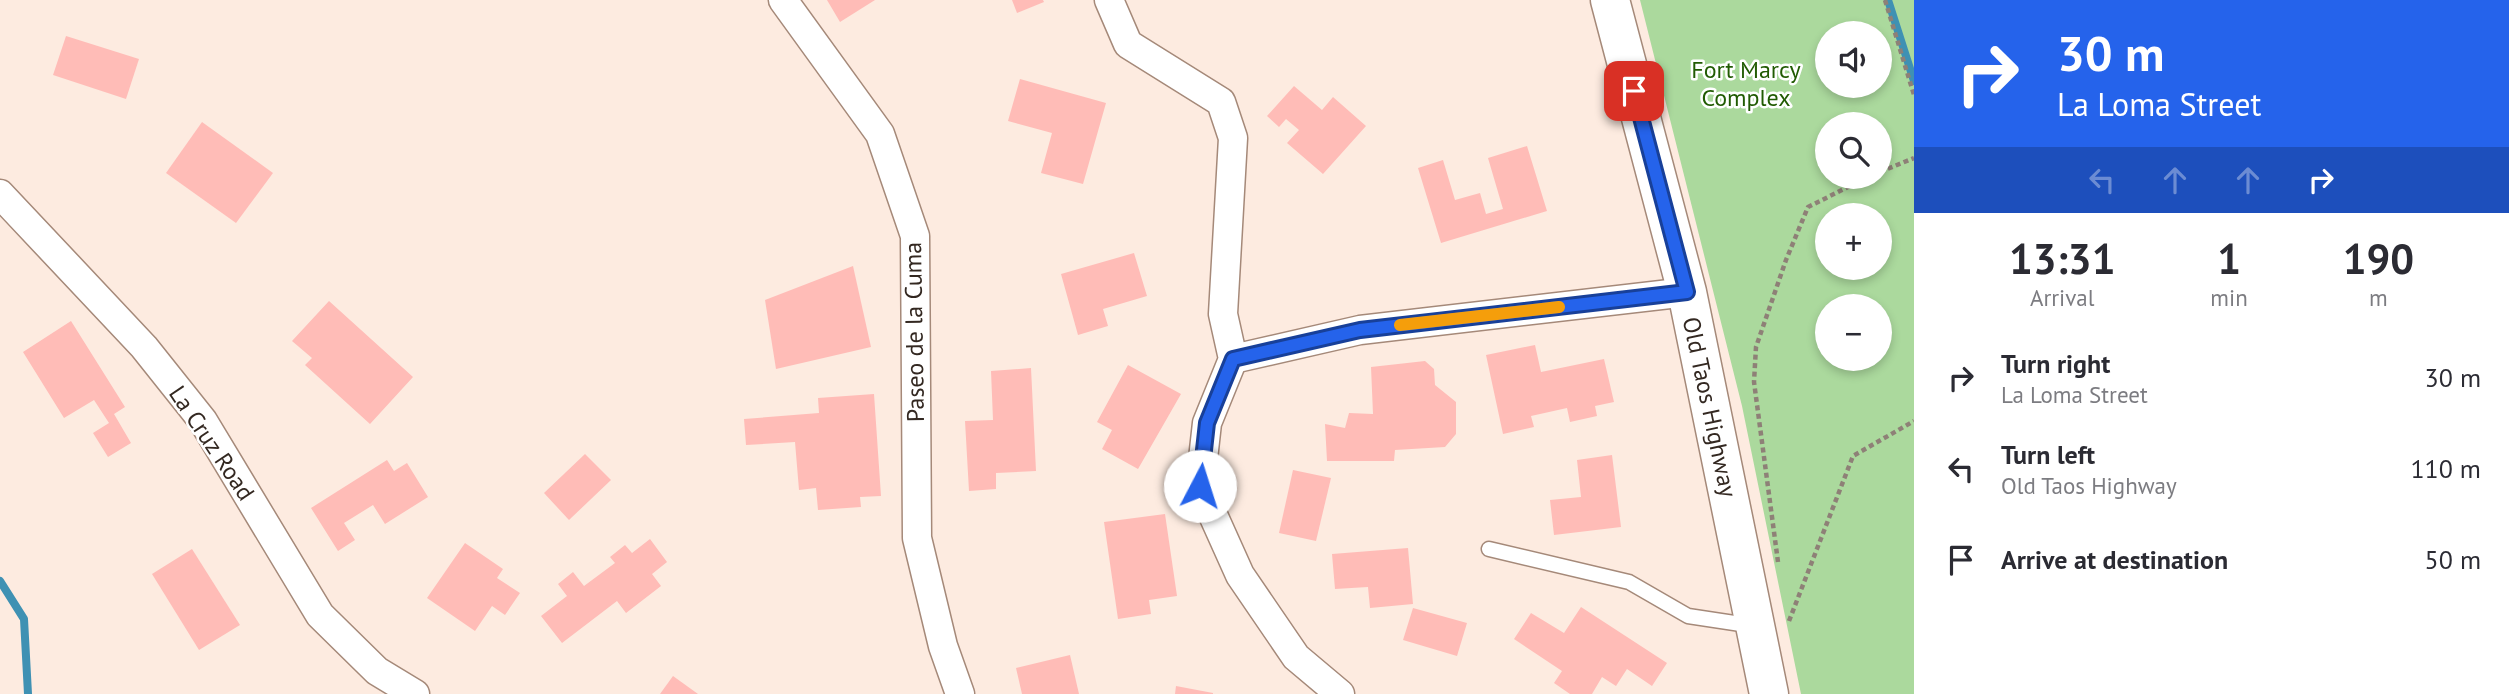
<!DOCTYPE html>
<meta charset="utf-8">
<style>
:root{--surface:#fff;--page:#f7f7f7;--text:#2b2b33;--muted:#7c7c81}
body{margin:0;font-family:"PT Sans",sans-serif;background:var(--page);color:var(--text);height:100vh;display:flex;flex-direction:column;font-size:26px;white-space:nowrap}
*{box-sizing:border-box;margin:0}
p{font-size:23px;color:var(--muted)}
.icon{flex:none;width:38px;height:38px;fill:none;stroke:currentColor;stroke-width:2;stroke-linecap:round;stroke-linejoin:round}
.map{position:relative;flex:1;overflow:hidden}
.panel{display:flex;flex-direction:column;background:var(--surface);width:595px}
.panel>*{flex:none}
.top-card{background:#2563eb;color:#fff;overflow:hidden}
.buttons{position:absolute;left:1815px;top:21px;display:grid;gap:14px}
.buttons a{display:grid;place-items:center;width:77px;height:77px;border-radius:50%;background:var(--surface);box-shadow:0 4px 10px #0003;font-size:35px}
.pin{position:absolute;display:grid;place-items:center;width:60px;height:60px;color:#fff;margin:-30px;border-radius:14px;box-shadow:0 4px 10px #0006}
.me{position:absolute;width:77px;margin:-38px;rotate:5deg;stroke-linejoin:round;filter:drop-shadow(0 0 5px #0008)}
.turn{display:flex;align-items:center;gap:24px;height:147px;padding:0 28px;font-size:32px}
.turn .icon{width:91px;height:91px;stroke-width:2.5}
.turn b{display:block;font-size:49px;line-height:60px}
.lanes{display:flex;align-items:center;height:66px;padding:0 28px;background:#0003;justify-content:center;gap:35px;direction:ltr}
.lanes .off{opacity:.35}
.eta{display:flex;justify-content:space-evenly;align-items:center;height:119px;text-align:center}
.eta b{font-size:42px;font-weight:700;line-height:49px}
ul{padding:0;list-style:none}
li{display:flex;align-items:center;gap:21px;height:91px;padding:0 28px}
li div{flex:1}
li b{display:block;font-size:26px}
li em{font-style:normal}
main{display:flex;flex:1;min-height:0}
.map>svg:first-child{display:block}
.green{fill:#abd99d;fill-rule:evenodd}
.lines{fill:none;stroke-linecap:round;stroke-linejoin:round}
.stream{stroke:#3f91b3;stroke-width:8}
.building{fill:#ffbcb7}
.lane-casing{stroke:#a58979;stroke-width:17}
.street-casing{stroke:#a58979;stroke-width:31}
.secondary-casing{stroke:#a58979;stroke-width:41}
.path{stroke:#8e8077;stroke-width:4.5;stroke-dasharray:5 3.5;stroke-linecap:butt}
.lane{stroke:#fff;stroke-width:14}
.street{stroke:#fff;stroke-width:28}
.secondary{stroke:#fff;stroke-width:38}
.route-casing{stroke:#184099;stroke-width:18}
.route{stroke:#2563eb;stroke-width:12}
.slow{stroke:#f59e0b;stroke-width:12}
.labels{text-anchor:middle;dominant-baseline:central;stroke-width:5;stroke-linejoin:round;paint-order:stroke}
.park-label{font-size:24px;fill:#215b03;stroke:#fff}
.street-label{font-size:24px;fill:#332821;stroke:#fff}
</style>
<main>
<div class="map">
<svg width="1914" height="694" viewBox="0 0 1914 694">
<rect width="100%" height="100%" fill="#fdebe0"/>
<path class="green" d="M1640,0H1914V694H1801L1742,406ZM1827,33H1880V86H1827ZM1827,124H1880V177H1827ZM1880,215V268H1827V215ZM1827,306H1880V359H1827Z"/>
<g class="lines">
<g class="stream">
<polyline points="1888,0 1914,81"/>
<polyline points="0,581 24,619 28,694"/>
</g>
</g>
<g class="building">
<polygon points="827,0 875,0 840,22"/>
<polygon points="1012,0 1043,0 1044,2 1017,13"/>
<polygon points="66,36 139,59 126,99 53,75"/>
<polygon points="1020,79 1106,103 1083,184 1041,173 1052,133 1008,121"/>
<polygon points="1294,86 1322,110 1333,97 1366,126 1323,174 1287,143 1299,130 1286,119 1279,127 1267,116"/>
<polygon points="202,122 273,173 236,223 166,173"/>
<polygon points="1527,146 1547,211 1441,243 1418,168 1443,160 1455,200 1480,193 1486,214 1503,209 1488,158"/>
<polygon points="1134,253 1147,296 1103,309 1108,326 1078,335 1061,274"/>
<polygon points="853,266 871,347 776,369 765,300"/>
<polygon points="329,301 413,377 370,424 305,365 312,358 292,341"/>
<polygon points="71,321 125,407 114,414 131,443 108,457 93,433 109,423 94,400 64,418 23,352"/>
<polygon points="1535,345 1541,372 1604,359 1614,402 1595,406 1597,416 1570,422 1567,408 1531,416 1534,427 1503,434 1486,355"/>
<polygon points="1425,361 1434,369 1435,385 1456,402 1456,434 1445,447 1395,450 1394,461 1327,461 1325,424 1345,428 1349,413 1373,414 1371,367"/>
<polygon points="1128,365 1181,394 1138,469 1102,449 1112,430 1097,422"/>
<polygon points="1031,368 1036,471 996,473 996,489 969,491 965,421 993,420 991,371"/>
<polygon points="874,394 881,496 860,497 861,507 818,510 816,488 799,490 795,442 746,445 744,419 819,413 818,398"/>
<polygon points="585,454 611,480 569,520 544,493"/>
<polygon points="1612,455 1621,527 1554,535 1550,500 1581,497 1577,460"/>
<polygon points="387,460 394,471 407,463 428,497 385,524 373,505 344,523 355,540 338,551 311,508"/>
<polygon points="1293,470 1331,478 1316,541 1279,533"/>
<polygon points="1165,514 1177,596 1149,600 1151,614 1118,619 1104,522"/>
<polygon points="650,539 667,562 652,574 661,586 626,613 617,601 562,643 541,616 567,596 558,584 573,572 584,586 615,563 610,557 625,545 632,553"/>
<polygon points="465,543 503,569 497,578 520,593 505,615 492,606 475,631 427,598"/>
<polygon points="1408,548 1413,604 1370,608 1368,587 1335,589 1332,554"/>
<polygon points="192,549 240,625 199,650 152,574"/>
<polygon points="1581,607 1667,663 1652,686 1627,669 1616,686 1602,677 1592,694 1570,694 1554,683 1562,671 1514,639 1531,613 1564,633"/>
<polygon points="1413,608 1467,623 1457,656 1403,640"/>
<polygon points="1070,655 1079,694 1022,694 1016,668"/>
<polygon points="673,676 698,694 660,694"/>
<polygon points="1176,686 1213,693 1213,694 1175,694"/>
</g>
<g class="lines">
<g class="lane-casing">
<polyline id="lane" points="1489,549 1629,582 1688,616 1754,626"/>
</g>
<g class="street-casing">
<g id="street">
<polyline points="783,0 880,134 915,236 917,538 943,646 960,694"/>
<polyline points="1109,0 1128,44 1221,102 1233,138 1223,314 1233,359 1207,423 1200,486 1240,575 1296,657 1340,694"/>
<polyline points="0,194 144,347 203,421 320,615 377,671 415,694"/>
<polyline points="1233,359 1360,330 1687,292"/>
</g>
</g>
<g class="secondary-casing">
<polyline id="secondary" points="1610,0 1687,292 1769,694"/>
</g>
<g class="path">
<polyline points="1885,0 1914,95"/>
<polyline points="1880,172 1914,158"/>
<polyline points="1778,562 1754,382 1756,347 1786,260 1808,207 1868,177"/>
<polyline points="1789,621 1853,456 1914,421"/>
</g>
<use href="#lane" class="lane"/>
<use href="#street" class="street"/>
<use href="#secondary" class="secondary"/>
</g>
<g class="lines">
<g class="route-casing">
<polyline id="route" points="1200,486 1207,423 1233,359 1360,330 1687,292 1634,91"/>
</g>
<use href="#route" class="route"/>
<polyline class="slow" points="1400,325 1559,307"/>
</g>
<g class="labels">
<g class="park-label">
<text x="1746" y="69">Fort Marcy<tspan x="1746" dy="28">Complex</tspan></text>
</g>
<g class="street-label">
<text transform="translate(914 332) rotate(-91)">Paseo de la Cuma</text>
<text transform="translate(1710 407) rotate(78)">Old Taos Highway</text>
<text transform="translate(212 443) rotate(56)">La Cruz Road</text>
</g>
</g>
</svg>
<div class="buttons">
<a><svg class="icon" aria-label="sound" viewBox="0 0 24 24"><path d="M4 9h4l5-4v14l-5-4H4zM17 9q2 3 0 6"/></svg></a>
<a><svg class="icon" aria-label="search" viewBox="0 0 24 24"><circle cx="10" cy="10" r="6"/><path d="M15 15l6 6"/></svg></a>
<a>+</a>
<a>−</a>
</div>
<div class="pin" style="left:1634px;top:91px;background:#d93025"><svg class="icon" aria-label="arrive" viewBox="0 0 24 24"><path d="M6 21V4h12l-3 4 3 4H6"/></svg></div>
<svg class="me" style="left:1200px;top:486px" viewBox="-20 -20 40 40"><circle r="19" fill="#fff"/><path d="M0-13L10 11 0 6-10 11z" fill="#2563eb"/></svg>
</div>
<section class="panel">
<div class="top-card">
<div class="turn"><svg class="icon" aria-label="right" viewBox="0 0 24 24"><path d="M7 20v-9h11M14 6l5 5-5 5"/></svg><div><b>30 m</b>La Loma Street</div></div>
<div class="lanes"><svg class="icon off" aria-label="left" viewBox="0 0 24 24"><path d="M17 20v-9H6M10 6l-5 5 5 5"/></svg><svg class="icon off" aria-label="ahead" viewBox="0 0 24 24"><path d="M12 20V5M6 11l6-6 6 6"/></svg><svg class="icon off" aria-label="ahead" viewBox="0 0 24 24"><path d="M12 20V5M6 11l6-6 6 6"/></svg><svg class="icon" aria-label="right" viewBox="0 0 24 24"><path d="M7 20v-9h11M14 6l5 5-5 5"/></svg></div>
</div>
<div class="eta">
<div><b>13:31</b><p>Arrival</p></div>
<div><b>1</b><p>min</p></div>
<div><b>190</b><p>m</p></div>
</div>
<ul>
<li><svg class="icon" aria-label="right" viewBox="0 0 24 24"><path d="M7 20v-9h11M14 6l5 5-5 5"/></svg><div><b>Turn right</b><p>La Loma Street</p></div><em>30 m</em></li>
<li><svg class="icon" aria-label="left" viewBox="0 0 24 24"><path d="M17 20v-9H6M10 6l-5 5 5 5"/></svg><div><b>Turn left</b><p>Old Taos Highway</p></div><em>110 m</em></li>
<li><svg class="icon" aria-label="arrive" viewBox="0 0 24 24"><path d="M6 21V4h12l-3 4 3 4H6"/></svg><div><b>Arrive at destination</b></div><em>50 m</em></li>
</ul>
</section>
</main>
